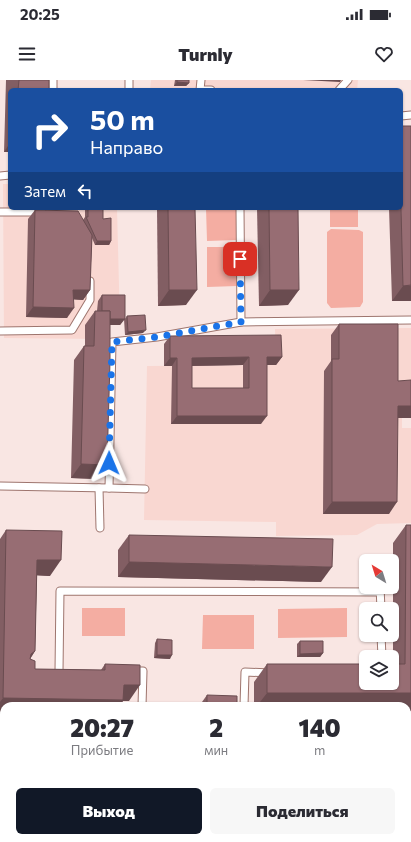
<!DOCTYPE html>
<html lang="ru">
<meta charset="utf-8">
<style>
:root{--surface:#fff;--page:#f7f7f7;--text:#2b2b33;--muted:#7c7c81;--accent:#111827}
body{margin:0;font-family:Commissioner,sans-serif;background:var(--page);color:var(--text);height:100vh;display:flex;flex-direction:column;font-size:15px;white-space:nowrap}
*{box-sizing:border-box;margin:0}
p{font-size:13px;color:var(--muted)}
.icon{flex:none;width:22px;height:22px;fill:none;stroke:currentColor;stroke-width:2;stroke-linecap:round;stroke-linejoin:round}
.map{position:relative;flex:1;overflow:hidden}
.drawer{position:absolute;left:0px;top:622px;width:411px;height:140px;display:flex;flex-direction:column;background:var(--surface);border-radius:12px 12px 0 0;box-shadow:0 1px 3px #0004}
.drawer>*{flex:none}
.top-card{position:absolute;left:8px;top:8px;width:395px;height:122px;border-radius:6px;box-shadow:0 1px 3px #0004;background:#1a4fa0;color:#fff;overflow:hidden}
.needle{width:26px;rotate:322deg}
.fabs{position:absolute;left:359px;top:474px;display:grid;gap:8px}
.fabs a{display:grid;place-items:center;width:40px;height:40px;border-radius:6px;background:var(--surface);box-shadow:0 1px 3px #0004;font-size:20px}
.pin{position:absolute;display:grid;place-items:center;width:34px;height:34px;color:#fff;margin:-17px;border-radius:8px;box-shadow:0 2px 6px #0006}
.me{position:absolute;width:44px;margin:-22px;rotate:1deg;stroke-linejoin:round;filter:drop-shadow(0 0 3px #0008)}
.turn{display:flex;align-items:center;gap:14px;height:84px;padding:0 16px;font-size:18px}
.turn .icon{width:52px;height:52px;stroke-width:2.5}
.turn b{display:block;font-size:28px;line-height:34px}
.then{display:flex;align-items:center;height:38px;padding:0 16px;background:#0003;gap:8px;font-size:15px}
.eta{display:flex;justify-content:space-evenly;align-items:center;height:68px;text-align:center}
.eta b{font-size:24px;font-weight:800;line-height:28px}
.cta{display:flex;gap:8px;margin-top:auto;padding:8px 16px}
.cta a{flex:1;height:46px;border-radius:6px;background:var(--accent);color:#fff;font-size:16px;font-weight:800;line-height:46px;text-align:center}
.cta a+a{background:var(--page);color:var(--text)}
.status{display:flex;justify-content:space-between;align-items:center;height:28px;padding:0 20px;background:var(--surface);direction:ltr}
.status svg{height:11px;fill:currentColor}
header{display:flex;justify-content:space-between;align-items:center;height:52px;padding:0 16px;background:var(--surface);font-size:18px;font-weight:800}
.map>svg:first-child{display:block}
.built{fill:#f9d7d1}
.green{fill:#f4ada2}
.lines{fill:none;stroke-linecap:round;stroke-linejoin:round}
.service-casing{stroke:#9e756e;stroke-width:9}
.secondary-casing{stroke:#9e756e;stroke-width:23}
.primary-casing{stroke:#9e756e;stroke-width:24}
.service{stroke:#fff;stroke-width:7}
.secondary{stroke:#fff;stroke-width:21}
.primary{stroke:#fff;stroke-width:22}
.wall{fill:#825e63;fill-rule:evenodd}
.shaded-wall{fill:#6a4c50}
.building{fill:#976d73;stroke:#6a4c50;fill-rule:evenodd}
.route{stroke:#1a73e8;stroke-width:7;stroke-dasharray:0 12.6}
</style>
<div class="status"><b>20:25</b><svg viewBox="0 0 49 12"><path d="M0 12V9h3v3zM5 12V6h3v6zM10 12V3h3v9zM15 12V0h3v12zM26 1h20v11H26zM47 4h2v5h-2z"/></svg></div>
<header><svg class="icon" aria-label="menu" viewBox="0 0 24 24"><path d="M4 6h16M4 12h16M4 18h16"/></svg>Turnly<svg class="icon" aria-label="heart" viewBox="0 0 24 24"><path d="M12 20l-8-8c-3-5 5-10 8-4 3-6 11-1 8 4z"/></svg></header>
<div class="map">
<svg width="411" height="762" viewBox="0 0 411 762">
<rect width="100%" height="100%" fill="#f9e6e3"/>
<g class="built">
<polygon points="151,0 358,0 357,10 150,10"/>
<polygon points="3,104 10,104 10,128 117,128 120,245 100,245 100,259 4,258"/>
<polygon points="411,248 411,308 402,308 402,348 411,348 411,443 377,444 357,455 276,456 276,442 144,440 147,286 276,285 275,249"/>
</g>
<g class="green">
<polygon points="206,128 236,128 236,160 207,161"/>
<rect x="330" y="128" width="28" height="19"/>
<polygon points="331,149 359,150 363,152 363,222 360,227 331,228 327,223 327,152"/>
<polygon points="207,167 236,167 237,206 207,207"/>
<rect x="82" y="528" width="43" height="28"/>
<polygon points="347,528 347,557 278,558 278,529"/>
<polygon points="203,535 254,535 254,569 202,569"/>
</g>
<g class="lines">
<g class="service-casing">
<g id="service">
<polyline points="53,0 53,10"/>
<polyline points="129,0 129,10"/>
<polyline points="201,0 200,10 211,10"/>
<polyline points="339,10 348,0"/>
<polyline points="401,36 411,35"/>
<polyline points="0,96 10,95"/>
<polyline points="240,128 241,242"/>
<polyline points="0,132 42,132"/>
<polyline points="0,251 72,250 90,220 90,201"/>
<polyline points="0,406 109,408 112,262 157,257 241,242 411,240"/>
<polyline points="99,408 100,448"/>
<polyline points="109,408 145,409"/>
<polyline points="380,507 381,529"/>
<polyline points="381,555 382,577"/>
<polyline points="59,591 60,511 380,512"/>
<polyline points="131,591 143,591 142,626"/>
<polyline points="244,626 245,592 270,593"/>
</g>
</g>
<g class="secondary-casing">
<g id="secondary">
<polyline points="407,671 411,671"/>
<polyline points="0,682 4,682"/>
<polyline points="407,701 411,701"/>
</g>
</g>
<g class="primary-casing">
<g id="primary">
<polyline points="0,749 4,749"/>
<polyline points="407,751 411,751"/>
</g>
</g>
<use href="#service" class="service"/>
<use href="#secondary" class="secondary"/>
<use href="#primary" class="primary"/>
</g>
<g class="wall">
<polygon points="6,0 49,0 49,10 10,10 10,72 4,72"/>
<polygon points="175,0 189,0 189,3 186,6 174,6"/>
<polygon points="85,128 103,128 103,139 111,161 109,165 95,165 92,158 90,210 83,220 73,219 67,238 26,237 28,139 35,130 83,140 85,137"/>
<polygon points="157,128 195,128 186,225 158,226"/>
<polygon points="257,128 298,128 288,225 259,226"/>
<polygon points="389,128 401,128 411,221 392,221"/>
<polygon points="102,215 125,239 127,236 143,253 125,255 124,239 120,245 110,245 107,385 97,399 71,398 74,280 84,266 85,266 85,245 95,231 97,231 98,221"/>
<polygon points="339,244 398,338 389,434 323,434 324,291 331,281 331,255"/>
<path d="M170,256L282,277L276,285H267L261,344H171L172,286H164V264ZM243,285V308H192V286Z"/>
<polygon points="406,445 411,631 407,631 407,626 254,626 254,602 267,584 393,584 393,463"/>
<polygon points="6,450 50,496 37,495 35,571 30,579 35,589 101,590 105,584 129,621 123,621 119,626 4,626 0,634 0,459"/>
<polygon points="129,455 321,502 118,497 118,470"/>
<polygon points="157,559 170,579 154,578 155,563"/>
<polygon points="300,561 323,573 320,577 297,577 297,564"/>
<polygon points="207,615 237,626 202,626 202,622"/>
<rect x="200" y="758" width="22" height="4"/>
</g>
<g class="shaded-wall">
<polygon points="303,0 341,0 340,2"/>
<polygon points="177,2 189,3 186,6 174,6"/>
<polygon points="10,63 10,72 4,72"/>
<polygon points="97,161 111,161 109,165 95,165"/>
<polygon points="411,205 411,221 392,221 403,206"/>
<polygon points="73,210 90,210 83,220 66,219"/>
<polygon points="169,210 197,210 186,225 158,226"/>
<polygon points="270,210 299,210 288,225 259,226"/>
<polygon points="33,227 74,228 67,238 26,237"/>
<polygon points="102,238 125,239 120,245 97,245"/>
<polygon points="146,250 143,253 125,255 128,252"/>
<polygon points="249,277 243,285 187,286 192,278"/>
<polygon points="267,277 282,277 276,285 262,285"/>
<polygon points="170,278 177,278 172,286 164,286"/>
<polygon points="398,326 411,326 411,338 390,338"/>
<polygon points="177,336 267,336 261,344 171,344"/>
<polygon points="81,384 107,385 97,399 71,398"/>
<polygon points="332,422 397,422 389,434 323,434"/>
<polygon points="37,480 61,480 50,496 27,495"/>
<polygon points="129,482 332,487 321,502 118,497"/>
<polygon points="35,571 25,587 31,574"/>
<polygon points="323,573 320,577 297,577 300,574"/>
<polygon points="157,575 172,575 170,579 154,578"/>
<polygon points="124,605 140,605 129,621 123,621 119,626 4,626 4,634 0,634 0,622 3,618"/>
<polygon points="267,613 411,613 411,631 407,631 407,626 257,626"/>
</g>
<g class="building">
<polygon points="19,0 49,0 49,10 18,10"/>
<polygon points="177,0 189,0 189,3 177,2"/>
<polygon points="401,46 411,46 411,205 403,206 401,128"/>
<polygon points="88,128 103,128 103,139 111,138 111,161 97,161 86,137 88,137"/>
<polygon points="168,128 195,128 197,210 169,210"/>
<polygon points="269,128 298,128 299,210 270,210"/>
<polygon points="35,130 78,131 92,155 90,210 73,210 74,228 33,227"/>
<polygon points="102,215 125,215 125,239 110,239 110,231 102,231"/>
<polygon points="95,231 110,231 110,281 107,385 81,384 84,266 94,266"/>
<polygon points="145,235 146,250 128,252 127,236"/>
<polygon points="339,244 398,244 398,301 411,300 411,326 398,326 397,422 332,422 332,279 339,279"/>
<path d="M281,255L282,277H267V336H177V278H170V256ZM249,277V308H192V278Z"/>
<polygon points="406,445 411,445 411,613 267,613 267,584 366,584 366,603 392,603 392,584 405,584"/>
<polygon points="6,450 62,451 61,480 37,480 35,571 31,574 30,579 35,581 35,589 105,590 105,584 140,585 140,605 124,605 123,620 3,618"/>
<polygon points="129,455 333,459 332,487 129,482"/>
<polygon points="157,559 172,560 172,575 157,575"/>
<polygon points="300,561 323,561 323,573 300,574"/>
<polygon points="207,615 237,616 237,626 207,626"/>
<rect x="205" y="758" width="17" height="4"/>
</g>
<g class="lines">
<polyline class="route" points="109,383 112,262 157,257 241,242 240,179"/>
</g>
</svg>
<div class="fabs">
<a><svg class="needle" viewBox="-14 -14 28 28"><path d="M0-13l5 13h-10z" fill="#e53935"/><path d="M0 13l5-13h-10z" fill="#7c7c81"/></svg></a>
<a><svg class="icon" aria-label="search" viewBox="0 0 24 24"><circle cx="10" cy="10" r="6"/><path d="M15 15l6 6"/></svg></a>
<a><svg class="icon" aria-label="layers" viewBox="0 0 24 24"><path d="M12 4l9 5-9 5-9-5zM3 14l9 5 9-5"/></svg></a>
</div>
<div class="pin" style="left:240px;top:179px;background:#d93025"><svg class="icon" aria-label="arrive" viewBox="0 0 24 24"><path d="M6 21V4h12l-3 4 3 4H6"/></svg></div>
<svg class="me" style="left:109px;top:383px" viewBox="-20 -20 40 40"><path d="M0-17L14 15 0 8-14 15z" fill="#1a73e8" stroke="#fff" stroke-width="4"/></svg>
<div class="top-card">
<div class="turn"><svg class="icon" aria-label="right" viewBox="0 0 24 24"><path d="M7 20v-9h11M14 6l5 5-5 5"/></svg><div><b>50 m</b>Направо</div></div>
<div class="then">Затем<svg class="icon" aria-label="left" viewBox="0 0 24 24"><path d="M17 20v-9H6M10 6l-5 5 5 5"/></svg></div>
</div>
<section class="drawer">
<div class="eta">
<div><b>20:27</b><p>Прибытие</p></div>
<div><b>2</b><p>мин</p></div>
<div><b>140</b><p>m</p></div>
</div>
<div class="cta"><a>Выход</a><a>Поделиться</a></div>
</section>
</div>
